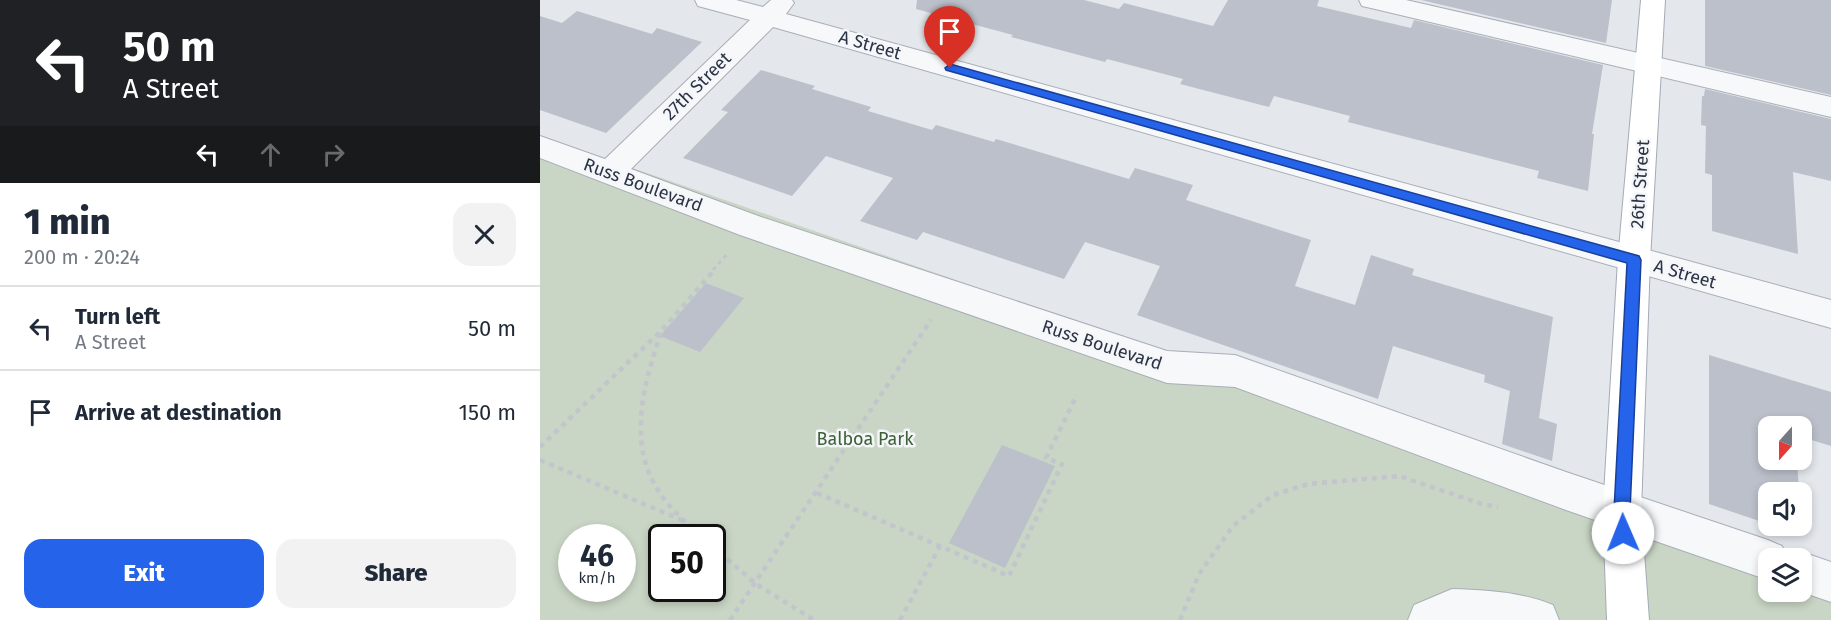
<!DOCTYPE html>
<meta charset="utf-8">
<style>
:root{--surface:#fff;--page:#f2f2f3;--text:#1f2937;--muted:#747a83;--line:#e0e1e3;--accent:#2563eb}
body{margin:0;font-family:"Fira Sans",sans-serif;background:var(--page);color:var(--text);height:100vh;display:flex;flex-direction:column;font-size:22px;white-space:nowrap}
*{box-sizing:border-box;margin:0}
p{font-size:20px;color:var(--muted)}
.icon{flex:none;width:33px;height:33px;fill:none;stroke:currentColor;stroke-width:2;stroke-linecap:round;stroke-linejoin:round}
.map{position:relative;flex:1;overflow:hidden}
.sheet{display:flex;flex-direction:column;background:var(--surface);width:540px}
.sheet>*{flex:none}
.guide{background:#202124;color:#fff;overflow:hidden}
.needle{width:39px;rotate:201deg}
.controls{position:absolute;left:1218px;top:416px;display:grid;gap:12px}
.controls a{display:grid;place-items:center;width:54px;height:54px;border-radius:12px;background:var(--surface);box-shadow:0 3px 9px #0003;font-size:30px}
.speed{position:absolute;left:18px;top:524px;display:flex;gap:12px;font-size:30px;font-weight:700;text-align:center}
.speed>*{display:grid;place-content:center;width:78px;height:78px;border-radius:50%;background:var(--surface);box-shadow:0 3px 9px #0003;line-height:1}
.speed small{font-size:15px;font-weight:400}
.speed .limit{border:3px solid #111;border-radius:9px;background:#fff;color:#111}
.pin{position:absolute;display:grid;place-items:center;width:51px;height:51px;color:#fff;margin:-62px -26px;border-radius:50% 50% 50% 0;rotate:-45deg;box-shadow:0 0 6px #0007}
.pin .icon{rotate:45deg}
.me{position:absolute;width:66px;margin:-33px;rotate:359deg;stroke-linejoin:round;filter:drop-shadow(0 0 4px #0008)}
.turn{display:flex;align-items:center;gap:21px;height:126px;padding:0 24px;font-size:27px}
.turn .icon{width:78px;height:78px;stroke-width:2.5}
.turn b{display:block;font-size:42px;line-height:51px}
.lanes{display:flex;align-items:center;height:57px;padding:0 24px;background:#0003;justify-content:center;gap:30px;direction:ltr}
.lanes .off{opacity:.35}
.round{display:grid;place-items:center;flex:none;width:63px;height:63px;border-radius:18px;background:var(--page)}
.summary{display:flex;align-items:center;justify-content:space-between;height:102px;padding:0 24px}
h1{font-size:36px;font-weight:800;line-height:45px}
.cta{display:flex;gap:12px;margin-top:auto;padding:12px 24px}
.cta a{flex:1;height:69px;border-radius:18px;background:var(--accent);color:#fff;font-size:24px;font-weight:800;line-height:69px;text-align:center}
.cta a+a{background:var(--page);color:var(--text)}
ul{padding:0;list-style:none}
li{display:flex;align-items:center;gap:18px;height:84px;padding:0 24px;border-top:2px solid var(--line)}
li div{flex:1}
li b{display:block;font-size:22px}
li em{font-style:normal}
main{display:flex;flex:1;min-height:0}
.map>svg:first-child{display:block}
.green{fill:#c9d6c5;fill-rule:evenodd}
.building{fill:#bbc0ca}
.lines{fill:none;stroke-linecap:round;stroke-linejoin:round}
.minor-casing{stroke:#a9aeb7;stroke-width:2}
.major-casing{stroke:#a3abb8;stroke-width:2}
.path-far1{stroke:#c2c5cb;stroke-width:3;stroke-dasharray:4 4;stroke-linecap:butt}
.path{stroke:#c2c5cb;stroke-width:4.5;stroke-dasharray:5 5;stroke-linecap:butt}
.minor{fill:#f7f8fa;fill-rule:evenodd}
.major{fill:#fff;fill-rule:evenodd}
.route{fill:#2563eb;stroke:#184099;stroke-width:1.5}
.labels{text-anchor:middle;dominant-baseline:central;stroke-width:5;stroke-linejoin:round;paint-order:stroke}
.street-label{font-size:18px;fill:#2b3445;stroke:#f4f6f9}
.park-label{font-size:18px;fill:#3f6138;stroke:#f4f6f9}
</style>
<main>
<section class="sheet">
<div class="guide">
<div class="turn"><svg class="icon" aria-label="left" viewBox="0 0 24 24"><path d="M17 20v-9H6M10 6l-5 5 5 5"/></svg><div><b>50 m</b>A Street</div></div>
<div class="lanes"><svg class="icon" aria-label="left" viewBox="0 0 24 24"><path d="M17 20v-9H6M10 6l-5 5 5 5"/></svg><svg class="icon off" aria-label="ahead" viewBox="0 0 24 24"><path d="M12 20V5M6 11l6-6 6 6"/></svg><svg class="icon off" aria-label="right" viewBox="0 0 24 24"><path d="M7 20v-9h11M14 6l5 5-5 5"/></svg></div>
</div>
<div class="summary"><div><h1>1 min</h1><p>200 m · 20:24</p></div><a class="round"><svg class="icon" aria-label="close" viewBox="0 0 24 24"><path d="M6 6l12 12M18 6L6 18"/></svg></a></div>
<ul>
<li><svg class="icon" aria-label="left" viewBox="0 0 24 24"><path d="M17 20v-9H6M10 6l-5 5 5 5"/></svg><div><b>Turn left</b><p>A Street</p></div><em>50 m</em></li>
<li><svg class="icon" aria-label="arrive" viewBox="0 0 24 24"><path d="M6 21V4h12l-3 4 3 4H6"/></svg><div><b>Arrive at destination</b></div><em>150 m</em></li>
</ul>
<div class="cta"><a>Exit</a><a>Share</a></div>
</section>
<div class="map">
<svg width="1291" height="620" viewBox="0 0 1291 620">
<rect width="100%" height="100%" fill="#e4e7ec"/>
<path class="green" d="M0,136L1228,561V591H1262V573L1291,583V620H0ZM32,537H82V588H32ZM122,537H172V588H122Z"/>
<g class="building">
<polygon points="377,0 544,0 579,9 584,3 673,26 688,0 779,0 777,6 871,28 874,20 1063,65 1052,134 1054,134 1048,191 997,178 999,171 808,122 810,116 734,96 729,107 640,84 643,79 567,59 565,62 471,37 473,35 376,9"/>
<polygon points="881,0 1072,0 1066,43"/>
<polygon points="1165,0 1291,0 1291,95 1165,66"/>
<polygon points="37,11 112,34 117,28 162,42 66,133 0,110 0,16 22,23"/>
<polygon points="221,70 275,86 272,89 331,107 328,111 392,130 396,125 454,142 456,139 589,179 595,168 653,185 646,200 771,240 755,286 815,305 831,255 874,269 872,275 1013,317 999,418 1017,424 1012,461 962,444 970,391 944,382 945,375 853,346 838,399 597,315 620,266 545,242 524,279 383,232 377,240 320,221 353,178 286,156 252,196 143,158 188,112 181,110"/>
<polygon points="1165,89 1291,119 1291,181 1253,172 1258,254 1172,231 1172,175 1165,173 1166,126 1161,125 1162,96 1164,96"/>
<polygon points="166,283 204,298 160,352 120,336"/>
<polygon points="1169,355 1291,392 1291,446 1262,437 1262,426 1228,426 1228,459 1257,459 1259,492 1228,492 1228,524 1169,504"/>
<polygon points="462,445 515,466 465,568 409,543"/>
</g>
<g class="lines">
<g class="minor-casing">
<g id="minor">
<polygon points="155,0 196,0 223,7 231,0 252,0 254,3 246,14 1291,300 1291,328 233,27 91,169 221,217 627,351 695,355 1026,472 1228,540 1242,546 1247,558 1228,558 1228,580 1026,510 695,387 627,383 200,235 0,158 0,136 65,159 210,20 158,6"/>
<polygon points="819,0 866,0 1291,97 1291,117 831,8 822,6"/>
<polygon points="1262,552 1291,562 1291,602 1259,591 1262,591 1262,558 1248,558"/>
<path d="M912,589C946,590 981,592 1013,605L1019,620H868L874,605Z"/>
</g>
</g>
<g class="major-casing">
<polygon id="major" points="1101,0 1125,0 1110,260 1101,511 1109,620 1067,620 1063,511 1078,260"/>
</g>
<polyline class="path-far1" points="173,270 189,252"/>
<g class="path">
<path d="M121,333C104,382 87,443 118,490C129,509 147,523 163,537"/>
<polyline points="0,447 122,330 175,269"/>
<polyline points="0,460 144,521"/>
<polyline points="277,493 469,576 522,464 506,458 537,395"/>
<polyline points="172,546 216,584 274,620"/>
<polyline points="190,620 391,320"/>
<polyline points="360,620 400,546"/>
<polyline points="640,620 659,574 693,526 733,495 768,484 859,476 942,504 958,507"/>
</g>
<use href="#minor" class="minor"/>
<use href="#major" class="major"/>
</g>
<polygon class="route" points="410,64 1099,256 1101,260 1090,511 1091,533 1089,538 1083,541 1077,538 1074,511 1087,263 406,70 405,68"/>
<g class="labels">
<g class="street-label">
<text transform="translate(330 45) rotate(16)">A Street</text>
<text transform="translate(157 86) rotate(-45)">27th Street</text>
<text transform="translate(1100 184) rotate(-86)">26th Street</text>
<text transform="translate(103 185) rotate(20)">Russ Boulevard</text>
<text transform="translate(1145 274) rotate(16)">A Street</text>
<text transform="translate(562 345) rotate(18)">Russ Boulevard</text>
</g>
<g class="park-label">
<text x="325" y="439">Balboa Park</text>
</g>
</g>
</svg>
<div class="controls">
<a><svg class="needle" viewBox="-14 -14 28 28"><path d="M0-13l5 13h-10z" fill="#e53935"/><path d="M0 13l5-13h-10z" fill="#747a83"/></svg></a>
<a><svg class="icon" aria-label="sound" viewBox="0 0 24 24"><path d="M4 9h4l5-4v14l-5-4H4zM17 9q2 3 0 6"/></svg></a>
<a><svg class="icon" aria-label="layers" viewBox="0 0 24 24"><path d="M12 4l9 5-9 5-9-5zM3 14l9 5 9-5"/></svg></a>
</div>
<div class="speed"><div>46<small>km/h</small></div><div class="limit">50</div></div>
<div class="pin" style="left:410px;top:68px;background:#d93025"><svg class="icon" aria-label="arrive" viewBox="0 0 24 24"><path d="M6 21V4h12l-3 4 3 4H6"/></svg></div>
<svg class="me" style="left:1083px;top:533px" viewBox="-20 -20 40 40"><circle r="19" fill="#fff"/><path d="M0-13L10 11 0 6-10 11z" fill="#2563eb"/></svg>
</div>
</main>
